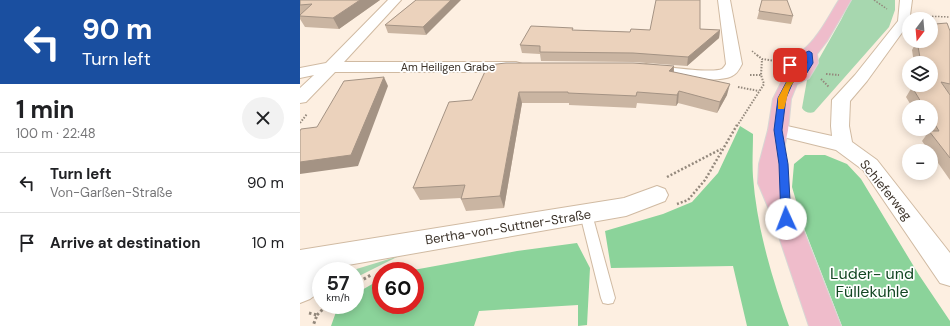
<!DOCTYPE html>
<meta charset="utf-8">
<style>
:root{--surface:#fff;--page:#f2f2f2;--text:#202124;--muted:#757577;--line:#e0e0e0}
body{margin:0;font-family:"DM Sans",sans-serif;background:var(--page);color:var(--text);height:100vh;display:flex;flex-direction:column;font-size:15px;white-space:nowrap}
*{box-sizing:border-box;margin:0}
p{font-size:13px;color:var(--muted)}
.icon{flex:none;width:22px;height:22px;fill:none;stroke:currentColor;stroke-width:2;stroke-linecap:round;stroke-linejoin:round}
.map{position:relative;flex:1;overflow:hidden}
.details{display:flex;flex-direction:column;background:var(--surface);width:300px}
.details>*{flex:none}
.top-card{background:#1a4fa0;color:#fff;overflow:hidden}
.needle{width:26px;rotate:196deg}
.controls{position:absolute;left:602px;top:12px;display:grid;gap:8px}
.controls a{display:grid;place-items:center;width:36px;height:36px;border-radius:50%;background:var(--surface);box-shadow:0 2px 10px #0003;font-size:20px}
.speed{position:absolute;left:12px;top:262px;display:flex;gap:8px;font-size:20px;font-weight:700;text-align:center}
.speed>*{display:grid;place-content:center;width:52px;height:52px;border-radius:50%;background:var(--surface);box-shadow:0 2px 10px #0003;line-height:1}
.speed small{font-size:10px;font-weight:400}
.speed .limit{border:6px solid #d22;background:#fff;color:#111}
.pin{position:absolute;display:grid;place-items:center;width:34px;height:34px;color:#fff;margin:-17px;border-radius:8px;box-shadow:0 2px 6px #0006}
.me{position:absolute;width:44px;margin:-22px;rotate:358deg;stroke-linejoin:round;filter:drop-shadow(0 0 3px #0008)}
.turn{display:flex;align-items:center;gap:14px;height:84px;padding:0 16px;font-size:18px}
.turn .icon{width:52px;height:52px;stroke-width:2.5}
.turn b{display:block;font-size:28px;line-height:34px}
.round{display:grid;place-items:center;flex:none;width:42px;height:42px;border-radius:21px;background:var(--page)}
.headline{display:flex;align-items:center;justify-content:space-between;height:68px;padding:0 16px}
h1{font-size:24px;font-weight:700;line-height:30px}
ul{padding:0;list-style:none}
li{display:flex;align-items:center;gap:12px;height:60px;padding:0 16px;border-top:1px solid var(--line)}
li div{flex:1}
li b{display:block;font-size:15px}
li em{font-style:normal}
main{display:flex;flex:1;min-height:0}
.map>svg:first-child{display:block}
.green{fill:#a7d7af}
.forest{fill:#8bd39a}
.lines{fill:none;stroke-linecap:round;stroke-linejoin:round}
.lane-casing{stroke:#d0baa2;stroke-width:2}
.street-casing{stroke:#d0baa2;stroke-width:2}
.primary-casing{stroke:#d8d6d4;stroke-width:2}
.path-far3{stroke:#94897d;stroke-width:1.5;stroke-dasharray:1.5 1.5;stroke-linecap:butt}
.path-far2{stroke:#94897d;stroke-width:2;stroke-dasharray:1.5 1.5;stroke-linecap:butt}
.path-far1{stroke:#94897d;stroke-width:2.5;stroke-dasharray:2 2;stroke-linecap:butt}
.path{stroke:#94897d;stroke-width:3;stroke-dasharray:2.5 2.5;stroke-linecap:butt}
.lane{fill:#fff;fill-rule:evenodd}
.street{fill:#fff;fill-rule:evenodd}
.primary{fill:#efbccb;fill-rule:evenodd}
.wall{fill:#cab5a2}
.shaded-wall{fill:#a49384}
.building{fill:#ebd2bc;stroke:#a49384}
.route{fill:#2563eb;stroke:#184099}
.slow{fill:#f59e0b}
.labels{text-anchor:middle;dominant-baseline:central;stroke-width:3.5;stroke-linejoin:round;paint-order:stroke}
.far-street-label{font-size:11px;fill:#3c332a;stroke:#fff}
.street-label{font-size:13px;fill:#3c332a;stroke:#fff}
.near-park-label{font-size:16px;fill:#134723;stroke:#fff}
</style>
<main>
<section class="details">
<div class="top-card">
<div class="turn"><svg class="icon" aria-label="left" viewBox="0 0 24 24"><path d="M17 20v-9H6M10 6l-5 5 5 5"/></svg><div><b>90 m</b>Turn left</div></div>
</div>
<div class="headline"><div><h1>1 min</h1><p>100 m · 22:48</p></div><a class="round"><svg class="icon" aria-label="close" viewBox="0 0 24 24"><path d="M6 6l12 12M18 6L6 18"/></svg></a></div>
<ul>
<li><svg class="icon" aria-label="left" viewBox="0 0 24 24"><path d="M17 20v-9H6M10 6l-5 5 5 5"/></svg><div><b>Turn left</b><p>Von-Garßen-Straße</p></div><em>90 m</em></li>
<li><svg class="icon" aria-label="arrive" viewBox="0 0 24 24"><path d="M6 21V4h12l-3 4 3 4H6"/></svg><div><b>Arrive at destination</b></div><em>10 m</em></li>
</ul>
</section>
<div class="map">
<svg width="650" height="326" viewBox="0 0 650 326">
<rect width="100%" height="100%" fill="#fdefe1"/>
<g class="green">
<path d="M551,0H595V10L589,27L514,112C510,114 504,112 502,108L507,80L541,20Z"/>
<polygon points="99,256 55,278 55,271 50,271"/>
</g>
<g class="forest">
<path d="M440,126L453,134C453,149 452,163 453,177C457,229 472,278 489,326H447L433,266L311,268L305,231L363,214L392,202L418,173Z"/>
<polygon points="505,155 525,155 547,164 561,179 619,275 650,321 650,326 542,326 504,228 492,187 494,164"/>
<polygon points="277,243 290,268 287,325 278,326 278,305 179,311 174,326 31,326 36,312 43,305 55,305 55,294 81,279 81,305 115,305 115,271 108,271 217,251"/>
</g>
<g class="lines">
<g class="lane-casing">
<polygon id="lane" points="286,210 290,211 292,214 315,298 313,303 308,304 303,303 301,298 280,214 282,211"/>
</g>
<g class="street-casing">
<g id="street">
<polygon points="88,0 101,0 44,62 216,62 222,64 224,67 222,70 216,72 35,72 6,102 0,103 0,88 14,75 0,78 0,68 26,63"/>
<path d="M418,0H430L442,64C440,68 437,74 432,76C417,84 358,77 340,72L338,69L340,66L346,64C360,66 412,74 422,69C424,67 425,66 426,64Z"/>
<polygon points="600,0 612,0 609,23 567,81 550,101 549,126 552,142 577,160 650,253 650,286 640,283 563,170 536,150 471,134 468,130 471,126 478,124 532,136 531,126 532,100 555,75 598,21"/>
<polygon points="357,186 365,189 368,195 365,201 326,216 31,268 33,271 21,271 21,291 10,299 0,303 0,250 324,198"/>
</g>
</g>
<g class="primary-casing">
<path id="primary" d="M539,0H551L527,41L517,54L518,63L509,78L497,84L491,99L488,130L481,164L482,183L499,219L541,326H509L473,219L458,183L459,164L468,130L473,99L484,77L497,71L502,63L489,62L487,59C491,53 498,54 503,50C517,40 530,14 539,0Z"/>
</g>
<g class="path-far3">
<polyline points="574,0 587,9"/>
<polyline points="623,16 650,17"/>
<polyline points="452,51 458,56"/>
</g>
<g class="path-far2">
<polyline points="457,55 462,59 476,61"/>
<polyline points="526,74 539,75"/>
<polyline points="450,75 461,75"/>
<polyline points="521,79 529,87"/>
<polyline points="438,87 459,91"/>
<polyline points="0,123 7,114"/>
<polyline points="437,126 464,84 461,75 462,59"/>
</g>
<g class="path-far1">
<polyline points="367,177 421,149"/>
<polyline points="377,204 388,200 405,180 437,125"/>
</g>
<g class="path">
<polyline points="55,284 71,275"/>
<polyline points="9,313 17,315 13,326"/>
<polyline points="17,315 27,305"/>
</g>
<use href="#lane" class="lane"/>
<use href="#street" class="street"/>
<use href="#primary" class="primary"/>
</g>
<g class="wall">
<polygon points="0,0 80,0 39,29 5,27 0,19"/>
<polygon points="116,0 126,35 88,33 85,25"/>
<polygon points="462,0 493,16 491,24 457,19"/>
<polygon points="400,29 420,30 419,38 387,66 333,62 241,61 240,54 222,53 220,45 273,30 330,32 350,30"/>
<polygon points="650,31 650,180 631,153 631,151 629,151 622,141 627,134 624,129 631,129 631,107 612,107 606,97 612,87 618,88 617,85 631,85 631,63 614,63 612,50 617,41"/>
<polygon points="188,65 374,66 374,72 427,95 417,113 378,103 376,106 337,103 336,108 269,105 269,103 222,103 204,208 166,211 161,199 161,198 120,200 113,188 172,100"/>
</g>
<g class="shaded-wall">
<polygon points="60,0 80,0 39,29 33,18"/>
<polygon points="151,0 161,0 126,35 123,27"/>
<polygon points="420,30 419,38 387,66 388,57"/>
<polygon points="374,66 373,78 369,71"/>
<polygon points="84,77 88,86 58,166 0,174 0,162"/>
<polygon points="430,84 427,95 417,113 420,102"/>
<polygon points="379,91 378,103 376,106 377,95"/>
<polygon points="219,92 222,103 204,208 200,196"/>
</g>
<g class="building">
<polygon points="0,0 60,0 33,18 0,16 0,15 12,4 0,5"/>
<polygon points="116,0 151,0 123,27 85,25"/>
<polygon points="356,0 400,0 400,29 420,30 388,57 333,53 240,52 240,46 220,45 231,26 273,28 272,30 330,32 331,29 350,30"/>
<polygon points="462,0 487,0 493,16 459,11"/>
<polygon points="647,23 650,31 650,84 641,82 650,95 650,158 629,131 639,131 631,118 631,107 624,107 612,87 625,89 625,85 631,85 631,63 621,63 617,41 631,41 631,28 635,24"/>
<polygon points="206,63 333,63 374,66 369,71 430,84 420,102 379,91 377,95 337,92 336,96 268,93 268,92 219,92 200,196 161,199 165,185 113,188 149,102 172,100 188,65"/>
<polygon points="84,77 51,155 0,162 0,131 1,129 17,127 44,81"/>
</g>
<polygon class="route" points="509,51 512,53 513,63 505,76 493,82 486,98 482,130 488,164 491,219 490,222 486,223 482,222 481,219 479,164 474,130 478,98 488,79 500,73 502,70 507,63 506,56 499,59 492,66 487,65 494,57"/>
<path class="slow" d="M500,73L504,75C501,78 495,80 493,83C487,91 487,101 484,109H478V98L487,81Z"/>
<g class="labels">
<g class="far-street-label">
<text x="148" y="67">Am Heiligen Grabe</text>
</g>
<g class="street-label">
<text transform="translate(586 190) rotate(51)">Schieferweg</text>
<text transform="translate(208 227) rotate(-9)">Bertha-von-Suttner-Straße</text>
</g>
<g class="near-park-label">
<text x="572" y="273">Luder- und<tspan x="572" dy="18">Füllekuhle</tspan></text>
</g>
</g>
</svg>
<div class="controls">
<a><svg class="needle" viewBox="-14 -14 28 28"><path d="M0-13l5 13h-10z" fill="#e53935"/><path d="M0 13l5-13h-10z" fill="#757577"/></svg></a>
<a><svg class="icon" aria-label="layers" viewBox="0 0 24 24"><path d="M12 4l9 5-9 5-9-5zM3 14l9 5 9-5"/></svg></a>
<a>+</a>
<a>−</a>
</div>
<div class="speed"><div>57<small>km/h</small></div><div class="limit">60</div></div>
<div class="pin" style="left:490px;top:65px;background:#d93025"><svg class="icon" aria-label="arrive" viewBox="0 0 24 24"><path d="M6 21V4h12l-3 4 3 4H6"/></svg></div>
<svg class="me" style="left:486px;top:219px" viewBox="-20 -20 40 40"><circle r="19" fill="#fff"/><path d="M0-13L10 11 0 6-10 11z" fill="#2563eb"/></svg>
</div>
</main>
